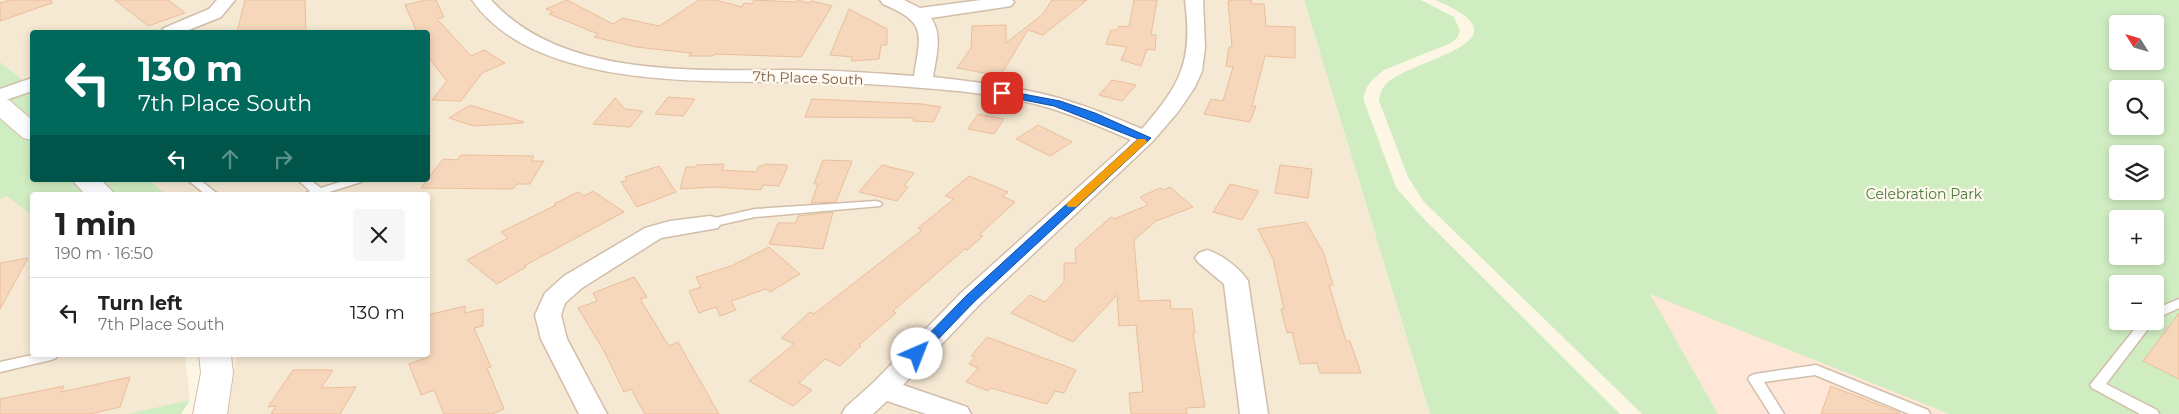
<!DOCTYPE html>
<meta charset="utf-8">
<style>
:root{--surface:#fff;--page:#f6f6f6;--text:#222;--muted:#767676;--line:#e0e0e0}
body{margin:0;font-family:Montserrat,sans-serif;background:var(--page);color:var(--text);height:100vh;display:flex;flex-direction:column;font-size:19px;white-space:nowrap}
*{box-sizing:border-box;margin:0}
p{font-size:16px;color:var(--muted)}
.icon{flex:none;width:28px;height:28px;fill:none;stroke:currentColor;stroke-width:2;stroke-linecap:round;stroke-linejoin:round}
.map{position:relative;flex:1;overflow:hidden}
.panel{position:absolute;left:30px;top:192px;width:400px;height:165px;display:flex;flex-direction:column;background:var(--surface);border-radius:5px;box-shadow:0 2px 8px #0003}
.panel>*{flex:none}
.hud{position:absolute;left:30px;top:30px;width:400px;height:152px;border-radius:5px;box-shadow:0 2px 8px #0003;background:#00695c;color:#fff;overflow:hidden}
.needle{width:32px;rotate:307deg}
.controls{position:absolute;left:2109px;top:15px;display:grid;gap:10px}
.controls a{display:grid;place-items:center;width:55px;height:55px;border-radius:5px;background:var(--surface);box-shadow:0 2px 8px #0003;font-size:25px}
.pin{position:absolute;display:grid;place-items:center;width:42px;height:42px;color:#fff;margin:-21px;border-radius:10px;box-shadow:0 2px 8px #0006}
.me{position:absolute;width:55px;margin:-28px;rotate:44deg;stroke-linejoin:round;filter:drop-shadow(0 0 4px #0008)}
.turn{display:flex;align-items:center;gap:18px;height:105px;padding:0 25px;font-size:22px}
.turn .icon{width:65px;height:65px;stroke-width:2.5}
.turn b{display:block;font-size:35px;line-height:42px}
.lanes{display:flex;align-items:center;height:48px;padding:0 25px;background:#0003;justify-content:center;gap:25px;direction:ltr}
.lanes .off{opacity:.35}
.round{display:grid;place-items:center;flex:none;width:52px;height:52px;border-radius:5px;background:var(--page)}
.summary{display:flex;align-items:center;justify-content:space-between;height:85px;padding:0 25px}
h1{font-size:30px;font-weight:700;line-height:38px}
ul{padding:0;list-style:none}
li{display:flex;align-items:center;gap:15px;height:70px;padding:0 25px;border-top:1px solid var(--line)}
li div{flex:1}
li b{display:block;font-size:19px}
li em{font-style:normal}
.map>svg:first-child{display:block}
.residential{fill:#f6e9d3}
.commercial{fill:#ffe7d8}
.green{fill:#d0edc2;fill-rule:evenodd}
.building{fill:#f6d7bb;stroke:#eabe9a}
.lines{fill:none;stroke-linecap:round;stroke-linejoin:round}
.service-casing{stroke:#d1beaa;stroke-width:3}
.minor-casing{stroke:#d1beaa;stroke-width:3}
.tertiary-casing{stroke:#d1beaa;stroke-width:2}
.service{fill:#fff;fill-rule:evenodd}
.minor{fill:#fff;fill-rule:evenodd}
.tertiary{fill:#fff;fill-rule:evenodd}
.route{fill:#1a73e8;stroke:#114b97}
.slow{fill:#f59e0b}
.labels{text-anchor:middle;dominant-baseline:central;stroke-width:4.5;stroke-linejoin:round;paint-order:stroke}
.street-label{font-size:14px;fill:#7a5d48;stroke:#fff9ed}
.park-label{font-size:14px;fill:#4a7a3c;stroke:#fff9ed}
</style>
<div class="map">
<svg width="2179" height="414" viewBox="0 0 2179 414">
<rect width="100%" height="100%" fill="#fef6e5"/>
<g class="residential">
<polygon points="0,0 1304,0 1430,414 225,414 237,355 428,355 428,195 127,195 111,180 428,180 428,32 32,32 32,110 0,81"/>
<polygon points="32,180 32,355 185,355 190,400 129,414 0,414 0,187"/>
</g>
<polygon class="commercial" points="1649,293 1949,414 1718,414"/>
<g class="green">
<path d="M1304,0H1421L1454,17L1460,31L1457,38L1451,43L1384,70C1374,78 1362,88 1364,101L1393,179L1397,189L1426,221L1620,414H1430Z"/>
<path d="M1435,0H2179V414H1949L1650,294L1718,414H1642L1423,201L1408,177L1379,101C1380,94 1381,89 1386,84C1410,59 1537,42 1435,0ZM2118,24H2155V61H2118ZM2118,89H2155V126H2118ZM2118,154H2155V191H2118ZM2118,219H2155V256H2118ZM2118,284H2155V321H2118Z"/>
<polygon points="0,62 32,88 32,180 148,180 167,195 32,195 32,215 7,196 0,199"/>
<polygon points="190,400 181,414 127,414"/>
</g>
<g class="building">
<polygon points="10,0 51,0 52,3 0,21 0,3"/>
<polygon points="115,0 168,0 185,13 148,26"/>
<polygon points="245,0 305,0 306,32 237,32"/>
<polygon points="425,0 436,0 444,17 437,19 471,56 484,50 505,63 482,73 461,101 432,100 447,81 428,57 428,32 417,32 405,5"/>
<polygon points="567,0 613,24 622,18 659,26 699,0 716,0 742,7 744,3 752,4 754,0 795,2 798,0 808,3 812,1 832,6 801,57 715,54 713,56 689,56 691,53 636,47 594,37 598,34 549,14 553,12 546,9"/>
<polygon points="1052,0 1087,0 1043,35 1028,30 1000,76 957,68 971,48 972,26 1006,25 1006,43 1043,14"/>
<polygon points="1134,0 1157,0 1151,35 1156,35 1155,50 1147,49 1141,66 1121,60 1127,47 1106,44 1111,30 1117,30 1119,26 1129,27"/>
<polygon points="1234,0 1251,0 1252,4 1264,4 1266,26 1295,27 1295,58 1265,56 1252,106 1256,106 1250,122 1204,114 1211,99 1223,101 1233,67 1226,66 1229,47 1232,47 1228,1"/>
<polygon points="849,9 887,29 887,45 881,45 879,59 852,61 852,57 830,55"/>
<polygon points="1112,80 1136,85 1122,101 1099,95"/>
<polygon points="668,97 695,99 683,116 655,114"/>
<polygon points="615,98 625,109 643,111 630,127 593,124"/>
<polygon points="812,99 922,104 941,107 933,122 913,121 914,118 805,117"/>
<polygon points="470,105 524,122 523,123 474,126 449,118"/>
<polygon points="978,114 1004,119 994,134 968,129"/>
<polygon points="1038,125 1072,142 1050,156 1016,139"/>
<polygon points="461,155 534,156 531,161 544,161 530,184 517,184 513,189 421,188 443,159 457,160"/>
<polygon points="823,160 852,161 836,202 811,203 818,184 814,184"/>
<polygon points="724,164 722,170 756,172 759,166 764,166 765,164 787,165 787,168 779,186 763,185 761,190 713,187 680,189 686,167 696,167 696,165"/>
<polygon points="882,165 914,173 904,186 908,187 897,201 859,192"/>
<polygon points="1280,165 1312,169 1308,198 1275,193"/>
<polygon points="659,166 676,192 637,207 621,182 627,180 625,177"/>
<polygon points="969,176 1008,192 1002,196 1015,202 979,235 983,236 967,250 965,249 893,311 896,313 859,345 861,346 840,366 825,359 799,383 812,390 793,406 749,381 794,344 781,338 810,312 814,314 922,230 918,228 954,199 945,196"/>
<polygon points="1230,184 1259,191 1242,220 1213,212"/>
<polygon points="1170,187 1193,207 1156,221 1134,240 1139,301 1170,300 1171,309 1192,309 1195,333 1193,333 1205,407 1186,408 1187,414 1131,414 1129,393 1143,392 1136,325 1119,326 1117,295 1073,342 1011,313 1030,295 1045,302 1064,282 1064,263 1076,263 1075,249 1111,217 1114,219 1148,205 1140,197 1160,188 1163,190"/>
<polygon points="593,191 624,212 524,266 526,267 497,284 467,260 508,238 501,232 556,205 554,204 578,192 584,196"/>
<polygon points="833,212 823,249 769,244 778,223 796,223 798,216"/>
<polygon points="1306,222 1324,254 1333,285 1329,285 1346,341 1350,341 1361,373 1320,373 1317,363 1300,364 1292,332 1287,333 1281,309 1284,309 1273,259 1258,229"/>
<polygon points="769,247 800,274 770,292 766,289 731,301 736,310 720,316 716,307 699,313 689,291 701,287 696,277 731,266"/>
<polygon points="28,258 0,309 0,263"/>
<polygon points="634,277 647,297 640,299 669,346 678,342 719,414 645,414 631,389 624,392 604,351 578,308 597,301 593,293"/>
<polygon points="465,306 465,313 483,309 483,326 474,328 491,367 487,368 504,409 492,414 444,414 434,390 421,395 409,364 428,357 428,315"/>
<polygon points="2179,313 2179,379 2143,361"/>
<polygon points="987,337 1076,370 1064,393 1055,391 1047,404 991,388 988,391 966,382 978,368 969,364 975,357 971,356"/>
<polygon points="293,370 333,370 321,388 356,387 340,414 271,414 276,406 268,407"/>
<polygon points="130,377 120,407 90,414 0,414 0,399 64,386 61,392"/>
<polygon points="1831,386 1900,413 1900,414 1821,414"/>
</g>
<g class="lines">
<g class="service-casing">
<g id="service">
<polygon points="188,180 200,180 219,195 206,195"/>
<polygon points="298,180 310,180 321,188 346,180 362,180 361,182 320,195 302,195 310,191"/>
<polygon points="876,201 880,202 882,204 880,206 755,217 710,227 704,223 706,220 755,209"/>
<polygon points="2179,299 2179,308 2155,319 2155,309"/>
<polygon points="2141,321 2154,321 2106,384 2157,410 2159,414 2140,414 2092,388 2090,385"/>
<polygon points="32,355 58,355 56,358 51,360 0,372 0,362"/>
<polygon points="1816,365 1928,410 1930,414 1909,414 1815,375 1764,382 1784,414 1770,414 1748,379 1750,376 1755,374"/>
</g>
</g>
<g class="minor-casing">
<g id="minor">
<polygon points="217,0 235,0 221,17 184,32 161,32 164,28 209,9"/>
<path d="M472,0H491C562,79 696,70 793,70C833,70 874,73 914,76C921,32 927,23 883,4L880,0H904L920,8L981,0H1012L1014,2L1011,6L1005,7L931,18C943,35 936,57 933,77C977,82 1020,87 1062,99C1089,107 1116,118 1142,129C1181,84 1193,61 1185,0H1203L1205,47L1202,71L1195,87L1178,112L1152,142L979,305L903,385L967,407L971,414H926L887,401L873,414H842L846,407L874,382L961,293L1131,140C1104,128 1078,117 1050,108C1009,96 965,91 923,88C880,84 837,82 795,82C700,81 533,88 472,0Z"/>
<polygon points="32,78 32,91 0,102 0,89"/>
<polygon points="710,216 718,218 721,223 718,228 661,238 582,288 565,303 561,315 567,339 607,414 579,414 541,339 535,315 545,293 564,276 645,228 670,221"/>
<path d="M1207,250C1221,254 1240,268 1248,281L1268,414H1240L1224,284L1199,263L1195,258L1199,253Z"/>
</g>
</g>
<g class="tertiary-casing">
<g id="tertiary">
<polygon points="0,98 9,100 32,120 32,140 23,138 0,118"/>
<polygon points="72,180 101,180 116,195 86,195"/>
<polygon points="199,355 231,355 233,373 227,414 193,414 201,373"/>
</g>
</g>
<use href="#service" class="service"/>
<use href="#minor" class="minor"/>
<use href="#tertiary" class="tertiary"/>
</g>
<polygon class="route" points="1002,90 1060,101 1095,113 1151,138 974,302 921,357 912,357 910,354 912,351 966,296 1138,139 1054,106 998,95 998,91"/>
<polygon class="slow" points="1138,139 1145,139 1147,142 1076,207 1068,207 1066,204 1068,202"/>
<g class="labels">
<g class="street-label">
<text transform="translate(808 78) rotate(2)">7th Place South</text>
</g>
<g class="park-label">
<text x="1924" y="194">Celebration Park</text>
</g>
</g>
</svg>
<div class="controls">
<a><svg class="needle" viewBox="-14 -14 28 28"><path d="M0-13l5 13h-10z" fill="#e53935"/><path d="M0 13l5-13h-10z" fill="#767676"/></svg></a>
<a><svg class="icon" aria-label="search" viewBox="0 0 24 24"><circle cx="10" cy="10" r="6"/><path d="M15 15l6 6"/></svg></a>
<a><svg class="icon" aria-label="layers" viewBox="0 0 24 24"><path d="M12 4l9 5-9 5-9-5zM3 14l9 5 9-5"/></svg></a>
<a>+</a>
<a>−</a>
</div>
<div class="pin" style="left:1002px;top:93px;background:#d93025"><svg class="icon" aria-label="arrive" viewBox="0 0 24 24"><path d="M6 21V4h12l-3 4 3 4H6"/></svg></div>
<svg class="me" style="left:917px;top:354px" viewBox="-20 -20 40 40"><circle r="19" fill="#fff"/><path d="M0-13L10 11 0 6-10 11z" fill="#1a73e8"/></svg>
<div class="hud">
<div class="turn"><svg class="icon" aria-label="left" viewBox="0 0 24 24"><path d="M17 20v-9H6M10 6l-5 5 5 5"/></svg><div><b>130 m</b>7th Place South</div></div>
<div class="lanes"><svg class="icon" aria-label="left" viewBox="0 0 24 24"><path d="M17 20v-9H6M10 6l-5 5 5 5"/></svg><svg class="icon off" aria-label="ahead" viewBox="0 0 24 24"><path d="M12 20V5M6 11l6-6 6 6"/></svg><svg class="icon off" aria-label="right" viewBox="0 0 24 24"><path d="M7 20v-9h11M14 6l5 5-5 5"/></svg></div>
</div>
<section class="panel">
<div class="summary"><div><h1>1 min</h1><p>190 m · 16:50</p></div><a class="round"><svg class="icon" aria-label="close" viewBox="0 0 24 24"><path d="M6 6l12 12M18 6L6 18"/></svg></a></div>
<ul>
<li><svg class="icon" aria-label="left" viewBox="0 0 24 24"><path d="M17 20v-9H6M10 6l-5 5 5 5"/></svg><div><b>Turn left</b><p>7th Place South</p></div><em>130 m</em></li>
</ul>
</section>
</div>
